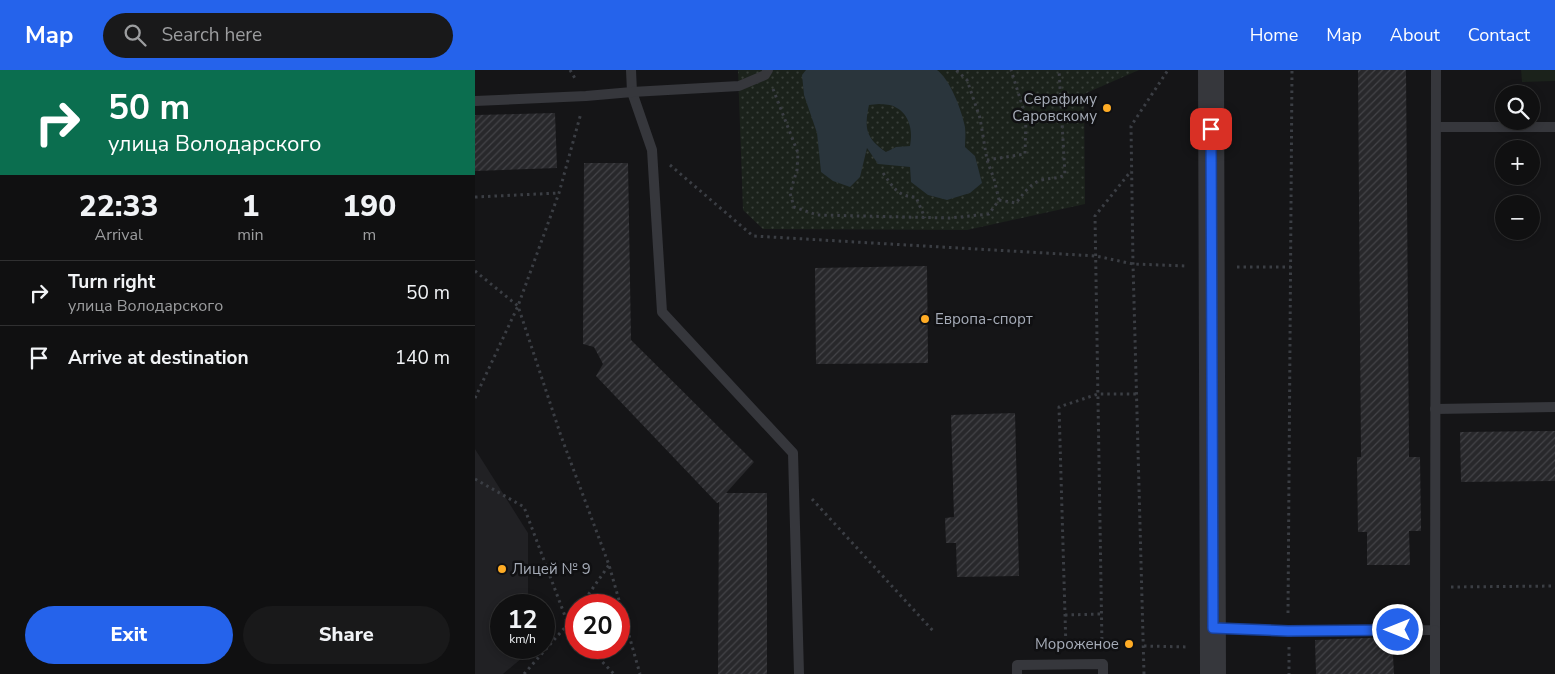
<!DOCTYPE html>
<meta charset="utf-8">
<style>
:root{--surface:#101011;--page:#19191a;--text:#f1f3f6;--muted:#9c9d9f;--line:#303031;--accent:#2563eb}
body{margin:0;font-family:"Nunito Sans",sans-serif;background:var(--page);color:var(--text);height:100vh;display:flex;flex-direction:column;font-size:19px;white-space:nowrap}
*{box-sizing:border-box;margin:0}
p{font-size:16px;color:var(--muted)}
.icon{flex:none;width:28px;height:28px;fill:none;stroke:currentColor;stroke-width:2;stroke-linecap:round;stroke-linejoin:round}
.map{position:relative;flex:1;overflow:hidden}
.side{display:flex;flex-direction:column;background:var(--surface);width:475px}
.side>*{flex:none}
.guide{background:#0b6e4f;color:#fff;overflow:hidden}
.buttons{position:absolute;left:1020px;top:15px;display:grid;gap:10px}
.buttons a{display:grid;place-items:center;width:45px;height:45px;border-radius:50%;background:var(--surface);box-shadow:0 2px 8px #0003,0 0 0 1px var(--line);font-size:25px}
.speed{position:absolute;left:15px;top:524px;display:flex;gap:10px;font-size:25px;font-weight:700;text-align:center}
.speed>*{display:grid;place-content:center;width:65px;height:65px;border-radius:50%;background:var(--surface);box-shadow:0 2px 8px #0003,0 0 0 1px var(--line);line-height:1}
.speed small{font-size:12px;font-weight:400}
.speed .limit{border:8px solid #d22;background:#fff;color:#111}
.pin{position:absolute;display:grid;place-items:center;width:42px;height:42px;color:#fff;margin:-21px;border-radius:10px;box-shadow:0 2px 8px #0006}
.me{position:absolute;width:55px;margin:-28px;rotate:270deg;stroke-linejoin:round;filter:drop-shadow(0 0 4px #0008)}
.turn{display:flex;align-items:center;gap:18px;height:105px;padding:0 25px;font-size:22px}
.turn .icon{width:65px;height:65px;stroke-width:2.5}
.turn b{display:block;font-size:35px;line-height:42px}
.eta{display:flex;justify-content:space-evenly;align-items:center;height:85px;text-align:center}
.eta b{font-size:30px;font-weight:800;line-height:35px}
.primary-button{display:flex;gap:10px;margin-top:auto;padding:10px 25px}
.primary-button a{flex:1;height:58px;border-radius:30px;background:var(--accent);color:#fff;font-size:20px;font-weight:800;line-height:58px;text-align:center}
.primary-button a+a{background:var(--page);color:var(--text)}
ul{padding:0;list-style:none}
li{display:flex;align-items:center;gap:15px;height:65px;padding:0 25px;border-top:1px solid var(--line)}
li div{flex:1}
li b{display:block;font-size:19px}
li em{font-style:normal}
header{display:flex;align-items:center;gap:30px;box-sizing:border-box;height:70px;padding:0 25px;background:var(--accent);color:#fff}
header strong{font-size:24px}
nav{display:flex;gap:28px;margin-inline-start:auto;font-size:18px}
.search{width:350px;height:45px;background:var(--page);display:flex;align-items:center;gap:12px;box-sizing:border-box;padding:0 18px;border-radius:28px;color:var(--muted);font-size:19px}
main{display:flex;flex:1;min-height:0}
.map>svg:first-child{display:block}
.built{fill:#212124}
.green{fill:#1b221b}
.park{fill:url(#park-dots)}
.water{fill:#2a353c;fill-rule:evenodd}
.building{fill:url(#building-hatch)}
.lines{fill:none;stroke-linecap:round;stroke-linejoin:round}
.path{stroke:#3b3e44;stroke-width:3;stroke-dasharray:2.5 4;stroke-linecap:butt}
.service{stroke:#36373c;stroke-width:10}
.tertiary{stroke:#36373c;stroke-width:26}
.route-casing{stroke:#184099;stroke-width:12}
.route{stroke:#2563eb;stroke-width:9}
.poi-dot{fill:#ffac25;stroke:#101012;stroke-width:2}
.labels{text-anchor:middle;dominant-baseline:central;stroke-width:5;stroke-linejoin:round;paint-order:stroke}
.poi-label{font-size:15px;fill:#a6acb8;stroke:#101012;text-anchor:end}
</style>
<header>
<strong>Map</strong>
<div class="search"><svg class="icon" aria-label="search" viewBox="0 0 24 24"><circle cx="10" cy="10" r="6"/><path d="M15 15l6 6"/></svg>Search here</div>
<nav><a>Home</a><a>Map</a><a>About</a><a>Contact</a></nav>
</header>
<main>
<section class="side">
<div class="guide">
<div class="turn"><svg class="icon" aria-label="right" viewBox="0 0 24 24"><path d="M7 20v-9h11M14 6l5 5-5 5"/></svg><div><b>50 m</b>улица Володарского</div></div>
</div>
<div class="eta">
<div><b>22:33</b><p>Arrival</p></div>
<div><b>1</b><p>min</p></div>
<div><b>190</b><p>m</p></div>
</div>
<ul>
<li><svg class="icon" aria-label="right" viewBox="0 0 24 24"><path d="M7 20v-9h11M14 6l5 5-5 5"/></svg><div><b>Turn right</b><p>улица Володарского</p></div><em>50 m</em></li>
<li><svg class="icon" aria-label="arrive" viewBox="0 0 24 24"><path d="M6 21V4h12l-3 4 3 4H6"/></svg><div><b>Arrive at destination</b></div><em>140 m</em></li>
</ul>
<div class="primary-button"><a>Exit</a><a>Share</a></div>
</section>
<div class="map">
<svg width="1080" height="604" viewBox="0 0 1080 604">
<defs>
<pattern id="park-dots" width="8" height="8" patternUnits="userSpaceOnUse" patternTransform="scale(1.25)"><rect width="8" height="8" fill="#1b221b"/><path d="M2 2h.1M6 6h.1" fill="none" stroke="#393f3a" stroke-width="1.8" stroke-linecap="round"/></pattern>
<pattern id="building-hatch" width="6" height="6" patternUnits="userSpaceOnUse" patternTransform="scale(1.25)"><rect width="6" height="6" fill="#28282b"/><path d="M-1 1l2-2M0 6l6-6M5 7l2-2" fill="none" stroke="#444448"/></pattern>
</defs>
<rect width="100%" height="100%" fill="#151517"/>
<polygon class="built" points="0,379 53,463 53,535 26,535 26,578 53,578 53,583 28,604 0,604"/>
<polygon class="green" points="1046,0 1080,0 1080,11 1047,12"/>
<polygon class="park" points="263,0 664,0 609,24 610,134 492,160 288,159 268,140"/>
<path class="water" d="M331,0H462C475,9 487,41 490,57C491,64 490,71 490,77L500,86L507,113L495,123L472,130L453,125L436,112L435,97L403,94L392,78L385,107L375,117L358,111L346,102L342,63L329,25L327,5ZM404,34C409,35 416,34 420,37C435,44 438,62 435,76L421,77L411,82C391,68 389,59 394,35Z"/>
<g class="building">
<polygon points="883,0 931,0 934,387 945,387 946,461 934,461 935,495 892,495 892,462 883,462 882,387 886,387"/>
<polygon points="80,43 82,98 0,101 0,45"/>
<polygon points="109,93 153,93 156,270 279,392 251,423 292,423 292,604 243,604 244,432 242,433 121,306 128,294 119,277 108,274"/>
<polygon points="452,196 453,293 341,294 340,198"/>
<polygon points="540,343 544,506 482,507 481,473 471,473 470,448 479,447 476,345"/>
<polygon points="1080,361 1080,411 986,412 985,362"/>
<polygon points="917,567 919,604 841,604 840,570"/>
</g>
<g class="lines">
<g class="path">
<polyline points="95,0 101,10"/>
<polyline points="298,19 323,83 322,100 315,123 319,137 342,145 475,148 514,144 524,130 519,109 512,90 505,48 492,10 481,0"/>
<polyline points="512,90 550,84 551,47 536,0"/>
<polyline points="195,95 278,166 621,186 658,194 711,196"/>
<path d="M408,103C418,117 423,127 441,127L450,148"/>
<polyline points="0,127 84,123"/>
<path d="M524,130L541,133C548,124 555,114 566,110C575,108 581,109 590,105L584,0"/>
<polyline points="762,197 816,197"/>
<polyline points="0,201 43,236 86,366 134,495 165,604"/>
<polyline points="0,328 43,236 84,123 106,43"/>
<polyline points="0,409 49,437 93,554 101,563"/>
<polyline points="337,429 460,563"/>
<polyline points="976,517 1080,516"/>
<polyline points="106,535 134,495"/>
<polyline points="813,543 817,0"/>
<polyline points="590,545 627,544"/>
<polyline points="627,576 620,146 656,101"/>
<polyline points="669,576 714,577"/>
<polyline points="814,577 814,604"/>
<polyline points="114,578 139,604"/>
<polyline points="591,579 584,337 623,324 661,324"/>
<polyline points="49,604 93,554 101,542"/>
<polyline points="669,604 658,194 656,56 693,0"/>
</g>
<g class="service">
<polyline points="156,0 157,22 177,80 187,242 318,383 324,604"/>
<polyline points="0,31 111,26 157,22 264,16 290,5 293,0"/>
<polyline points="961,57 1080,57"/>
<polyline points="960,339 1080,337"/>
<polyline points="739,558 813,561 960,560 961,0"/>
<polyline points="542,604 542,595 628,594 628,604"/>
<polyline points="960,604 960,560"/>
</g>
<polyline class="tertiary" points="736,0 738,604"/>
</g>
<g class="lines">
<g class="route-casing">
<polyline id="route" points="736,59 738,558 813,561 923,560"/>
</g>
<use href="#route" class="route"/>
</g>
<g class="poi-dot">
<circle cx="632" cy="38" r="5"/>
<circle cx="450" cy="249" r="5"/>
<circle cx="27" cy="499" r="5"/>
<circle cx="654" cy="574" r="5"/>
</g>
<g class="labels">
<g class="poi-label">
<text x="622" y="29">Серафиму<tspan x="622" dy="17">Саровскому</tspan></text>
<text x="460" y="249" text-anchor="start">Европа-спорт</text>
<text x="37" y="499" text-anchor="start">Лицей № 9</text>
<text x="644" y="574">Мороженое</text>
</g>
</g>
</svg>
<div class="buttons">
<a><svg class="icon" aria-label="search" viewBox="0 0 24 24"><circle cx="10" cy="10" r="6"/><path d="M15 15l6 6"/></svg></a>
<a>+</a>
<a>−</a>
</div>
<div class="speed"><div>12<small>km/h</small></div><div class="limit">20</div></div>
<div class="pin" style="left:736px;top:59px;background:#d93025"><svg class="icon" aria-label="arrive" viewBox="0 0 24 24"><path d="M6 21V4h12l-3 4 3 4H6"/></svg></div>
<svg class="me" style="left:923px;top:560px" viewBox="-20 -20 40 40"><circle r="17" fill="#2563eb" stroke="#fff" stroke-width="3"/><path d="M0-11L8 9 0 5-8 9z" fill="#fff"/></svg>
</div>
</main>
